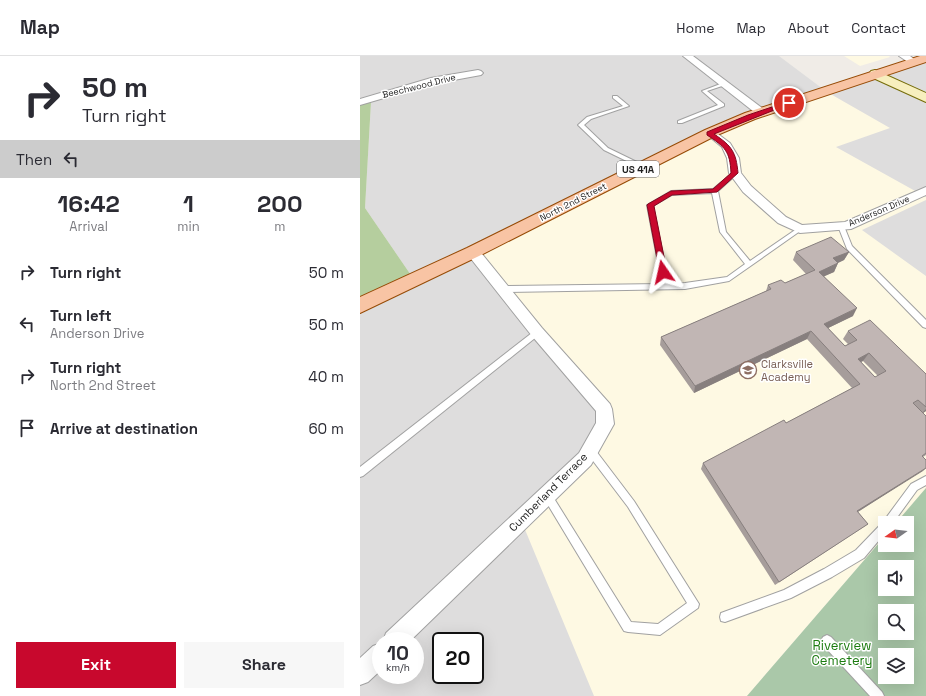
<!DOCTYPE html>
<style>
:root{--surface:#fff;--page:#f7f7f7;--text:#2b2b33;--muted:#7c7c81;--line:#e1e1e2;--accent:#c8082d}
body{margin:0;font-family:"Space Grotesk",sans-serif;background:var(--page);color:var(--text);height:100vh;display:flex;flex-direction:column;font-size:15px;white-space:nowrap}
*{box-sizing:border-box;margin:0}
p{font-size:13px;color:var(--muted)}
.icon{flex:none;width:22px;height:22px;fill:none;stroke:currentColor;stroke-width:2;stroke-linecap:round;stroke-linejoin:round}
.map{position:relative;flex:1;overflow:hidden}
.drawer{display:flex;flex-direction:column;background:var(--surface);width:360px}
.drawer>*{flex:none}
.guide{background:#fff;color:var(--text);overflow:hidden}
.needle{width:26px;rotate:256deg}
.fabs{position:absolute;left:518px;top:460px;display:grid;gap:8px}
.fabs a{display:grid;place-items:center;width:36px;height:36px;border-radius:0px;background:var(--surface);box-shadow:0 4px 16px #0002;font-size:20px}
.speed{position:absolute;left:12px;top:576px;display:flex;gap:8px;font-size:20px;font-weight:700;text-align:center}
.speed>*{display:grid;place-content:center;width:52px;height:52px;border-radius:50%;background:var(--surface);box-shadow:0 4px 16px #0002;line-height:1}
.speed small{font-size:10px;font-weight:400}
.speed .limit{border:2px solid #111;border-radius:6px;background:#fff;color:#111}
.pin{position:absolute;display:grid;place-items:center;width:34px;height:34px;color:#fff;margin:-17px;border:2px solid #fff;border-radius:50%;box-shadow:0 1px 4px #0007}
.me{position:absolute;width:44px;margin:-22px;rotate:349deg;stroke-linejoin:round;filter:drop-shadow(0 0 3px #0008)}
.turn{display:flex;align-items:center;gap:14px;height:84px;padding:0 16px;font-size:18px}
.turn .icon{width:52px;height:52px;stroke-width:2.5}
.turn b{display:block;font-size:28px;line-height:34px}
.then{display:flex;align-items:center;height:38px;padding:0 16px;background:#0003;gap:8px;font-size:15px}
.eta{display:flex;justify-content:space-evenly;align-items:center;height:68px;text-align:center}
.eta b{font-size:24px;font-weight:700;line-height:28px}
.button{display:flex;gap:8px;margin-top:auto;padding:8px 16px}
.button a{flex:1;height:46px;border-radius:0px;background:var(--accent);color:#fff;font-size:16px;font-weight:700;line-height:46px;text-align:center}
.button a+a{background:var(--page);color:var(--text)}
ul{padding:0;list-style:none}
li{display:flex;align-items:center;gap:12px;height:52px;padding:0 16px}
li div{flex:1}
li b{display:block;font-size:15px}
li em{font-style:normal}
header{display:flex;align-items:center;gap:24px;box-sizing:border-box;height:56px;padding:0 20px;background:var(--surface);border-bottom:1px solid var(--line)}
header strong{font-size:19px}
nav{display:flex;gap:22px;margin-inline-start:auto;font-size:14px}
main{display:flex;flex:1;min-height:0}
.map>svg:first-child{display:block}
.residential{fill:#dedddd;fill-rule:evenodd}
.education{fill:#fef9e3}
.forest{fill:#b5ce9e}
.cemetery{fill:#aac8a9;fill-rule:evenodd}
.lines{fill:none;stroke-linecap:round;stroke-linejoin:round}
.lane-casing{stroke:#a1a1a1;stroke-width:2}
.street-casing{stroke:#a1a1a1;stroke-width:2}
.secondary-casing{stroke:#756c09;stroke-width:2}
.primary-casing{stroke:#964b06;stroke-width:2}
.lane{fill:#fff;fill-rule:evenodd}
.street{fill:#fff;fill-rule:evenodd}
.secondary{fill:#f7efbe;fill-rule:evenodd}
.primary{fill:#f8c4a4;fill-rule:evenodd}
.wall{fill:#a69d9b;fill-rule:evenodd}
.shaded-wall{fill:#877f7e}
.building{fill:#c1b6b4;stroke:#877f7e;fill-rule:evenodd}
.route{fill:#c8082d;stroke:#82051d}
.labels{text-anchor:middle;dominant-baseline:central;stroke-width:3;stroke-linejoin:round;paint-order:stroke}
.far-street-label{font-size:9px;fill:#202020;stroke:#fff}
.shield{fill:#fff;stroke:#636363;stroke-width:1}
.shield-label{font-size:10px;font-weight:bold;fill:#202020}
.education-label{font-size:11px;fill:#785e54;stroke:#fff;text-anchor:start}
.street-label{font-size:11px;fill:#202020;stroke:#fff}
.near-park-label{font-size:13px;fill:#1c7c10;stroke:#fff}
</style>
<header>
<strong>Map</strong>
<nav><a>Home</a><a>Map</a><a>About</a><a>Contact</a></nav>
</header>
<main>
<section class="drawer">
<div class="guide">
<div class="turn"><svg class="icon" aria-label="right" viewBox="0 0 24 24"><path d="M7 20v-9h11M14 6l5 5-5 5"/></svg><div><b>50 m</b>Turn right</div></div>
<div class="then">Then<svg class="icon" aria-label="left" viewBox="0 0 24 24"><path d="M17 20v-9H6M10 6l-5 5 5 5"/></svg></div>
</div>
<div class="eta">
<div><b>16:42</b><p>Arrival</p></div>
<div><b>1</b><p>min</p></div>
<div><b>200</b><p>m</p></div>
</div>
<ul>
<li><svg class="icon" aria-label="right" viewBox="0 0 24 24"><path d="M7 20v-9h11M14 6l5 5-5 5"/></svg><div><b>Turn right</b></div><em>50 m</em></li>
<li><svg class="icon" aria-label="left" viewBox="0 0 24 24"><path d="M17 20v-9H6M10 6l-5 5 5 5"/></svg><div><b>Turn left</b><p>Anderson Drive</p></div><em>50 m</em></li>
<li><svg class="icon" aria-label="right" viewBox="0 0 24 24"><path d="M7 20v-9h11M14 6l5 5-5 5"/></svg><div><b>Turn right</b><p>North 2nd Street</p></div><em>40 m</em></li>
<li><svg class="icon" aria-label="arrive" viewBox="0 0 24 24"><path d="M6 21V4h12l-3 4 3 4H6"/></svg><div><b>Arrive at destination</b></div><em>60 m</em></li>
</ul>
<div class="button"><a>Exit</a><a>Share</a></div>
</section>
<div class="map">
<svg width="566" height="640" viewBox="0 0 566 640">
<rect width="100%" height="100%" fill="#f0ece7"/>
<path class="residential" d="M0,0H419L467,36L566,5V432L536,467H525L387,640H0V255L57,228L5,152L11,46L0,49ZM21,585H55V619H21ZM81,585H115V619H81Z"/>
<g class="education">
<polygon points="484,0 529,0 530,1 500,10"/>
<polygon points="467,36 530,72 476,91 566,141 566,144 502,174 566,220 566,432 536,467 525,467 525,480 387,640 234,640 161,464 225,403 244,353 113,196 350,77"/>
</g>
<polygon class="forest" points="11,46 5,152 57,228 0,255 0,49"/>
<path class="cemetery" d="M566,432V640H387L525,480V489H547V467H536ZM525,511H547V533H525ZM525,555H547V577H525ZM525,599H547V621H525Z"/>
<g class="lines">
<g class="lane-casing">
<g id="lane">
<polygon points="363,27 365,28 365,29 347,35 364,48 364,50 322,67 318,67 318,65 358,49 342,35"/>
<polygon points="253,40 257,40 269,50 231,63 224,69 248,92 285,110 285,112 281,112 244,94 218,69 227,61 263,50 253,42"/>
<path d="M375,115L378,117L377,118L358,135L366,176L390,205L438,172H442L443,173L369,225L325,233L143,236L139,233L143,230L302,228L287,149L311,135L353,133ZM352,137L360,176L385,208L367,221L325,227L309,228L293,150L312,139Z"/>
<polygon points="481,168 484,170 492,190 566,264 566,272 563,271 487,193 478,170"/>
<polygon points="177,273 181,276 180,278 3,420 0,421 0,411"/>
<polygon points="230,390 233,391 274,445 339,548 338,552 300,579 268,576 264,575 182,439 184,436 187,434 190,436 271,566 298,568 327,547 268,451 227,397 226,394 227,391"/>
<polygon points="566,420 566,429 557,434 533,467 525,467 525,477 504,502 472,521 431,542 365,566 361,565 360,561 361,557 424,534 464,513 496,494 523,466 551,428"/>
<polygon points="467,579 471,581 522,636 524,640 510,640 463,589 461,585 463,581"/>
</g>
</g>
<g class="street-casing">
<g id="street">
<polygon points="323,0 333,0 406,55 407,57 406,59 398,59"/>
<polygon points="539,0 550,0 558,6 557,8 551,8"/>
<polygon points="118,14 121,15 123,17 121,19 72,28 0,49 0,43 71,22"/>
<polygon points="350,74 354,75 370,87 379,102 381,117 391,130 426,161 442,169 485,166 566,131 566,139 491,173 440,177 418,167 383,136 369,117 367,102 362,91 345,77"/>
<polygon points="113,191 118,193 182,272 250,348 252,353 254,368 231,409 50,585 23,585 26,577 219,397 236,367 236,355 172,280 108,199 106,196 108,193"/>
<polygon points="21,587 21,614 8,626 0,629 0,602 13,590"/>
</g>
</g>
<g class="secondary-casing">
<polygon id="secondary" points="515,14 566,37 566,46 511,21 509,18 511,15"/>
</g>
<g class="primary-casing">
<polygon id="primary" points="560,0 566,0 566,6 395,63 355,80 119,200 0,257 0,241 107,192 345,74 385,57"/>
</g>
<use href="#lane" class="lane"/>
<use href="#street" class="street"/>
<use href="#secondary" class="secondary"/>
<use href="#primary" class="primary"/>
</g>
<path class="wall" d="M436,196H489L484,204L478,207L474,216L464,220L493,260L468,272L485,290L488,288L483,283L488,275L566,318V355L563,357L566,360V399L563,401L566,404V412L498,456L508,468L415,529L341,413L343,407L426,367L492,332L447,283L334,337L300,289L301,281L406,235L408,229L425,227L446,218L433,204ZM503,305L518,320L515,321L501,306Z"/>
<g class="shaded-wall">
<polygon points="489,196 484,204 469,211 473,202"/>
<polygon points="478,207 474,216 456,224 459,216"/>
<polygon points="497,252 493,260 460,276 464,268"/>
<polygon points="451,275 447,283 334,337 335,330"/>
<polygon points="509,297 503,305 492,310 498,303"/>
<polygon points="566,353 566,355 560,359"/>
<polygon points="566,412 563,415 491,460 497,455"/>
</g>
<path class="building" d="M471,181L489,196L473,202L478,207L459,216L497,252L464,268L485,290L497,284L488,275L510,264L566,318V351L558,344L553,347L566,360V397L562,400L566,404V412L497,455L508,468L419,526L343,407L424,364L426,367L500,328L451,275L335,330L301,281L411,233L408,229L421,224L425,227L455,214L436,196ZM509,297L526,315L515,321L498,303Z"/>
<path class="route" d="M427,46L432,47L354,78C372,90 376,96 378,117L357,136L312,139L294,150L307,216L306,218H300L287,149L288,148L311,135L353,133L371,117C370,95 365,91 347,79V76L388,59Z"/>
<defs>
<g id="school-ring" transform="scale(0.9)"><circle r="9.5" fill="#fff" stroke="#8d6e63" stroke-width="1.5"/><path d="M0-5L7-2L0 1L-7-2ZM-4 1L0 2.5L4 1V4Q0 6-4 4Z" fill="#8d6e63"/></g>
</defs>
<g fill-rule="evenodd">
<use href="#school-ring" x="388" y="314"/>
</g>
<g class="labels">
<g class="far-street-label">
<text transform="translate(59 30) rotate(-14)">Beechwood Drive</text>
<text transform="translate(213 146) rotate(-27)">North 2nd Street</text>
<text transform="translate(519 155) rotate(-23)">Anderson Drive</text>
</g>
<rect class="shield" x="257" y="105" width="42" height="16" rx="3"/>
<g class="shield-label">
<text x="278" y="113">US 41A</text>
</g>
<g class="education-label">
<text x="401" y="308">Clarksville<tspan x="401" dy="13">Academy</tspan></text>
</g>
<g class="street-label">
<text transform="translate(188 436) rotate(-45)">Cumberland Terrace</text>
</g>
<g class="near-park-label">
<text x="482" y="589">Riverview<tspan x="482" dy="15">Cemetery</tspan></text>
</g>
</g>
</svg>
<div class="fabs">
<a><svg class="needle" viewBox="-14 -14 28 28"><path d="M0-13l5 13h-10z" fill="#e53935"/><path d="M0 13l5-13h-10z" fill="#7c7c81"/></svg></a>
<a><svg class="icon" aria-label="sound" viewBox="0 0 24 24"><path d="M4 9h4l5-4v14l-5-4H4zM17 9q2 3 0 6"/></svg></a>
<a><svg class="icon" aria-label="search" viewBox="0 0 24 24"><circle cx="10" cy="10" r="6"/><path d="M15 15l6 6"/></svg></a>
<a><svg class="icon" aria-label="layers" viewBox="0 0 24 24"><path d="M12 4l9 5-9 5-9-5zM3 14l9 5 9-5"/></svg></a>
</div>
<div class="speed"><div>10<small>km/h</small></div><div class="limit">20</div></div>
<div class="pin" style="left:429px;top:47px;background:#d93025"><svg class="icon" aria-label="arrive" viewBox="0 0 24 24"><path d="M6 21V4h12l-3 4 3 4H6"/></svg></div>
<svg class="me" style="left:303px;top:216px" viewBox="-20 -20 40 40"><path d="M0-17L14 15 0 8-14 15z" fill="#c8082d" stroke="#fff" stroke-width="4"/></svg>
</div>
</main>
